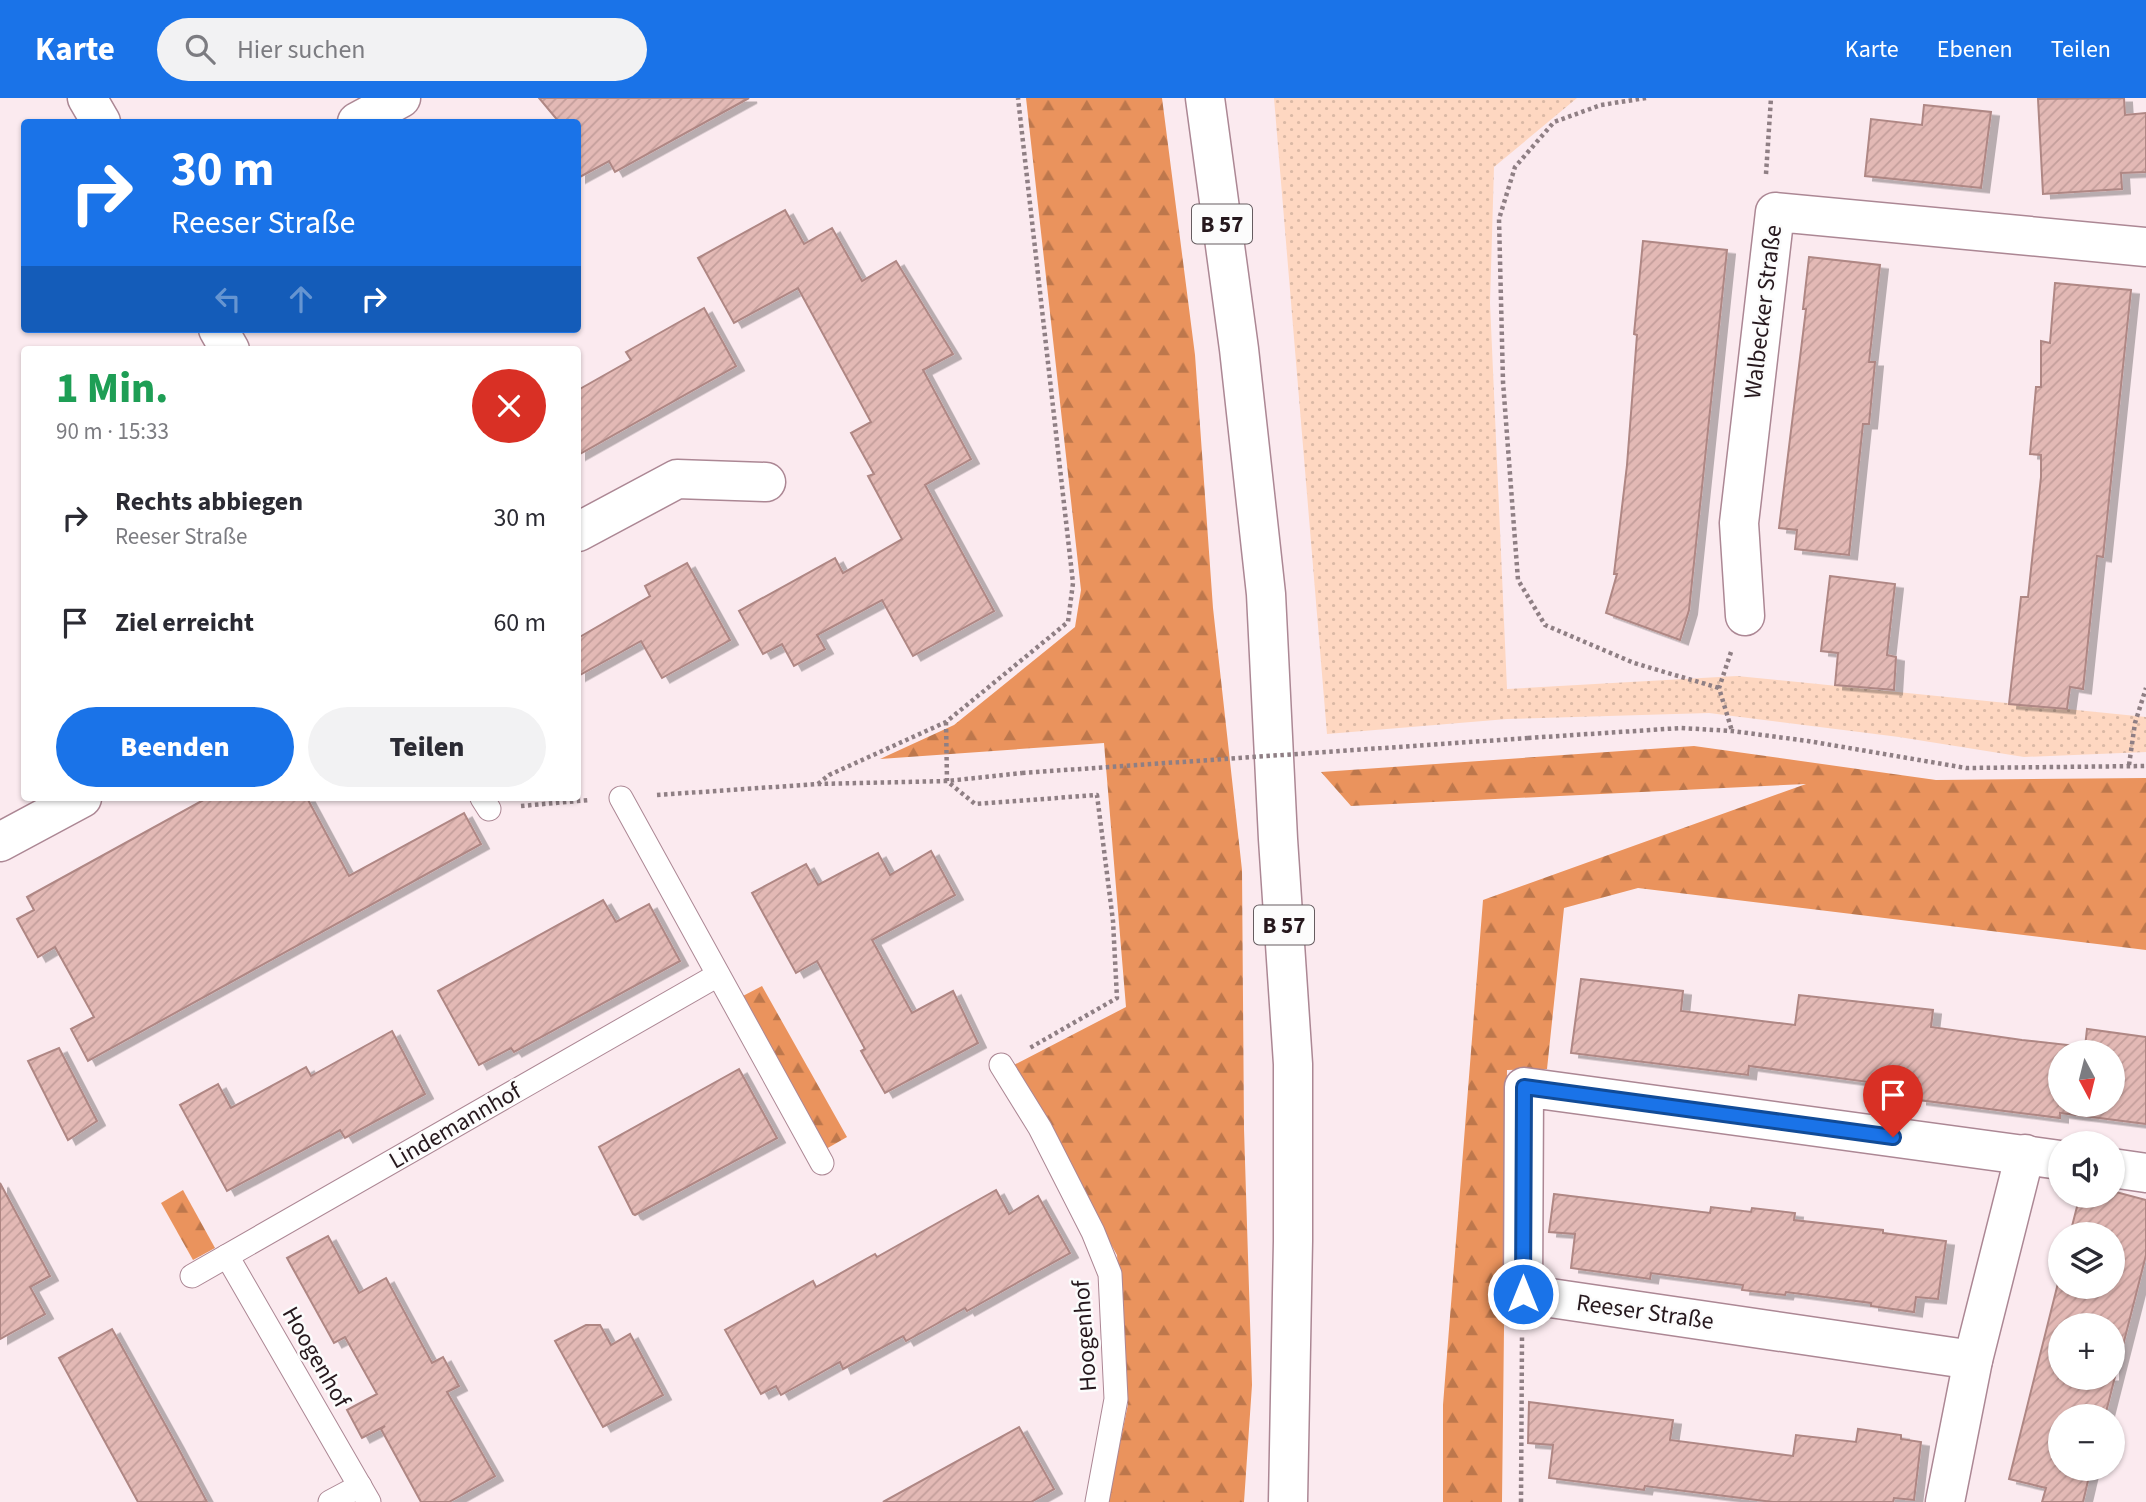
<!DOCTYPE html>
<html lang="de">
<meta charset="utf-8">
<style>
:root{--surface:#fff;--page:#f2f2f3;--text:#2b2b33;--muted:#7c7c81;--accent:#1a73e8}
body{margin:0;font-family:"Source Sans 3",sans-serif;background:var(--page);color:var(--text);height:100vh;display:flex;flex-direction:column;font-size:26px;white-space:nowrap}
*{box-sizing:border-box;margin:0}
p{font-size:23px;color:var(--muted)}
.icon{flex:none;width:38px;height:38px;fill:none;stroke:currentColor;stroke-width:2;stroke-linecap:round;stroke-linejoin:round}
.map{position:relative;flex:1;overflow:hidden}
.side{position:absolute;left:21px;top:248px;width:560px;height:455px;display:flex;flex-direction:column;background:var(--surface);border-radius:7px;box-shadow:0 2px 5px #0004}
.side>*{flex:none}
.top-card{position:absolute;left:21px;top:21px;width:560px;height:214px;border-radius:7px;box-shadow:0 2px 5px #0004;background:#1a73e8;color:#fff;overflow:hidden}
.needle{width:46px;rotate:173deg}
.fabs{position:absolute;left:2048px;top:942px;display:grid;gap:14px}
.fabs a{display:grid;place-items:center;width:77px;height:77px;border-radius:50%;background:var(--surface);box-shadow:0 2px 5px #0004;font-size:35px}
.pin{position:absolute;display:grid;place-items:center;width:60px;height:60px;color:#fff;margin:-72px -30px;border-radius:50% 50% 50% 0;rotate:-45deg;box-shadow:0 0 7px #0007}
.pin .icon{rotate:45deg}
.me{position:absolute;width:77px;margin:-38px;rotate:0deg;stroke-linejoin:round;filter:drop-shadow(0 0 5px #0008)}
.turn{display:flex;align-items:center;gap:24px;height:147px;padding:0 35px;font-size:32px}
.turn .icon{width:91px;height:91px;stroke-width:2.5}
.turn b{display:block;font-size:49px;line-height:60px}
.lanes{display:flex;align-items:center;height:66px;padding:0 35px;background:#0003;justify-content:center;gap:35px;direction:ltr}
.lanes .off{opacity:.35}
.round{display:grid;place-items:center;flex:none;width:74px;height:74px;border-radius:37px;background:var(--page)}
.headline{display:flex;align-items:center;justify-content:space-between;height:119px;padding:0 35px}
h1{font-size:42px;font-weight:800;line-height:52px;color:#1e9e55}
.button{display:flex;gap:14px;margin-top:auto;padding:14px 35px}
.button a{flex:1;height:80px;border-radius:42px;background:var(--accent);color:#fff;font-size:28px;font-weight:800;line-height:80px;text-align:center}
.button a+a{background:var(--page);color:var(--text)}
ul{padding:0;list-style:none}
li{display:flex;align-items:center;gap:21px;height:105px;padding:0 35px}
li div{flex:1}
li b{display:block;font-size:26px}
li em{font-style:normal}
header{display:flex;align-items:center;gap:42px;box-sizing:border-box;height:98px;padding:0 35px;background:var(--accent);color:#fff}
header strong{font-size:33px}
nav{display:flex;gap:38px;margin-inline-start:auto;font-size:24px}
.search{width:490px;height:63px;background:var(--page);display:flex;align-items:center;gap:18px;box-sizing:border-box;padding:0 24px;border-radius:38px;color:var(--muted);font-size:26px}
.map>svg:first-child{display:block}
.grass{fill:url(#grass-dots)}
.forest{fill:url(#forest-firs)}
.building{fill:url(#building-hatch);stroke:#af8784;stroke-width:2;fill-rule:evenodd;filter:url(#shadow)}
.lines{fill:none;stroke-linecap:round;stroke-linejoin:round}
.lane-casing{stroke:#ac8794;stroke-width:25}
.street-casing{stroke:#ac8794;stroke-width:41}
.primary-casing{stroke:#ac8794;stroke-width:41}
.path{stroke:#8f7f84;stroke-width:4.5;stroke-dasharray:3.5 3.5;stroke-linecap:butt}
.lane{stroke:#fff;stroke-width:23}
.street{stroke:#fff;stroke-width:38}
.primary{stroke:#fff;stroke-width:38}
.path-bridge{stroke:#8f7f84;stroke-width:4.5;stroke-dasharray:3.5 3.5;stroke-linecap:butt}
.route-casing{stroke:#114b97;stroke-width:18}
.route{stroke:#1a73e8;stroke-width:12}
.labels{text-anchor:middle;dominant-baseline:central;stroke-width:5;stroke-linejoin:round;paint-order:stroke}
.shield{fill:#fcfcfc;stroke:#665c60;stroke-width:2}
.shield-label{font-size:23px;font-weight:bold;fill:#26181d}
.street-label{font-size:24px;fill:#26181d;stroke:#fcfcfc}
</style>
<header>
<strong>Karte</strong>
<div class="search"><svg class="icon" aria-label="search" viewBox="0 0 24 24"><circle cx="10" cy="10" r="6"/><path d="M15 15l6 6"/></svg>Hier suchen</div>
<nav><a>Karte</a><a>Ebenen</a><a>Teilen</a></nav>
</header>
<div class="map">
<svg width="2146" height="1404" viewBox="0 0 2146 1404">
<defs>
<pattern id="grass-dots" width="8" height="8" patternUnits="userSpaceOnUse" patternTransform="scale(1.75)"><rect width="8" height="8" fill="#fed7c1"/><path d="M2 2h.1M6 6h.1" fill="none" stroke="#dab8a5" stroke-width="1.8" stroke-linecap="round"/></pattern>
<pattern id="forest-firs" width="22" height="20" patternUnits="userSpaceOnUse" patternTransform="scale(1.75)"><rect width="22" height="20" fill="#ea935d"/><path d="M5 1l3.5 6h-7zM16 11l3.5 6h-7z" fill="#bd774c"/></pattern>
<pattern id="building-hatch" width="6" height="6" patternUnits="userSpaceOnUse" patternTransform="scale(1.75)"><rect width="6" height="6" fill="#e3b9b5"/><path d="M-1 1l2-2M0 6l6-6M5 7l2-2" fill="none" stroke="#c39e9b"/></pattern>
<filter id="shadow"><feDropShadow dx="8" dy="4.5" stdDeviation="0" flood-color="#0004"/></filter>
</defs>
<rect width="100%" height="100%" fill="#fbeaef"/>
<polygon class="grass" points="1274,0 1577,0 1494,69 1490,205 1507,591 1737,578 2146,619 2146,654 2024,659 1899,639 1709,615 1507,621 1327,636"/>
<g class="forest">
<polygon points="1026,0 1162,0 1195,257 1213,510 1242,772 1244,1031 1252,1287 1244,1404 1108,1404 1128,1306 1117,1157 1010,969 1126,909 1104,645 880,661 954,627 1075,529 1081,492"/>
<polygon points="1694,648 1936,682 2146,680 2146,852 1638,790 1564,810 1547,971 1507,972 1502,1404 1443,1404 1443,1307 1483,802 1806,686 1351,708 1321,674"/>
<polygon points="762,888 847,1039 826,1051 741,899"/>
<polygon points="183,1092 215,1150 193,1162 161,1105"/>
</g>
<g class="building">
<polygon points="539,0 749,0 615,74 609,63 578,80 578,24 559,24"/>
<polygon points="2124,0 2125,17 2146,15 2146,74 2121,75 2122,91 2043,96 2038,1"/>
<polygon points="1924,7 1991,14 1981,90 1865,78 1871,21 1922,27"/>
<polygon points="785,112 804,146 832,130 862,183 896,163 953,256 923,272 971,361 925,387 994,513 913,558 882,502 817,537 825,551 794,568 782,546 763,556 739,513 835,460 843,475 902,441 868,378 874,376 851,335 871,324 798,190 734,225 698,160"/>
<polygon points="1643,143 1727,152 1689,512 1680,542 1606,515 1617,476 1614,476 1627,367 1637,237 1634,236"/>
<polygon points="1809,159 1880,167 1869,264 1875,264 1869,326 1863,326 1849,457 1795,451 1797,432 1779,430 1806,211 1803,211"/>
<polygon points="2055,185 2131,192 2103,459 2097,458 2083,591 2070,589 2067,611 2009,606 2021,499 2028,499 2041,379 2041,357 2030,356 2036,289 2041,289 2041,243 2050,245"/>
<polygon points="704,210 736,268 578,357 578,292 631,262 626,254"/>
<polygon points="687,465 730,542 662,580 641,543 578,578 578,540 650,498 645,488"/>
<polygon points="1830,478 1895,486 1887,557 1896,559 1894,592 1835,587 1838,555 1821,553"/>
<polygon points="207,700 307,700 349,778 464,715 481,746 88,963 71,931 94,919 55,849 38,859 17,821 34,812 27,799"/>
<polygon points="931,753 955,797 872,842 912,915 953,893 978,945 885,995 861,953 865,951 817,863 796,875 752,795 806,766 818,787 878,755 890,777"/>
<polygon points="603,802 616,824 649,806 680,863 514,954 511,950 479,967 438,893"/>
<path d="M1581,881L1683,893L1681,913L1795,927L1799,897L1933,912L1931,929L2022,942L2085,949L2087,931L2146,939V1026L2060,1015V1020L1919,1002V996L1883,991L1884,986L1749,968L1748,977L1571,955ZM2060,954H2112V1006H2060Z"/>
<polygon points="392,933 425,996 345,1040 340,1032 227,1093 180,1007 218,986 231,1010 306,969 311,978"/>
<polygon points="59,950 97,1023 68,1042 28,963"/>
<polygon points="739,971 777,1040 635,1117 633,1116 599,1049"/>
<polygon points="0,1085 50,1178 30,1189 45,1216 0,1241"/>
<polygon points="996,1092 1009,1116 1038,1098 1070,1155 967,1213 965,1210 906,1243 903,1238 843,1271 840,1264 781,1297 776,1288 761,1296 725,1232 813,1183 816,1189 875,1156 877,1159"/>
<path d="M2112,1093L2146,1102V1157L2105,1318H2060V1370H2091L2083,1404H2042L2046,1390L2009,1381L2060,1177V1188H2112V1136H2070L2080,1097H2112ZM2060,1227H2112V1279H2060Z"/>
<polygon points="1554,1096 1710,1115 1711,1109 1751,1114 1752,1110 1795,1115 1794,1122 1883,1132 1883,1135 1946,1143 1938,1201 1916,1199 1914,1214 1871,1208 1871,1205 1786,1194 1785,1197 1742,1192 1743,1187 1651,1175 1650,1181 1571,1170 1575,1136 1549,1134"/>
<polygon points="328,1138 359,1195 386,1180 432,1265 443,1259 459,1288 447,1294 495,1378 449,1404 421,1404 381,1331 385,1328 362,1340 347,1312 377,1296 345,1239 334,1245 287,1160"/>
<polygon points="586,1227 600,1227 611,1247 630,1236 663,1297 603,1329 555,1243"/>
<polygon points="112,1231 176,1346 207,1404 138,1404 59,1260"/>
<polygon points="1529,1304 1673,1322 1670,1342 1793,1358 1796,1337 1856,1344 1858,1331 1901,1337 1901,1341 1921,1344 1914,1402 1894,1400 1893,1404 1773,1404 1645,1388 1644,1392 1549,1380 1553,1347 1528,1345"/>
<polygon points="1019,1329 1054,1391 1031,1404 883,1404"/>
</g>
<g class="lines">
<g class="lane-casing">
<g id="lane">
<polyline points="482,700 489,711"/>
<polyline points="621,700 822,1065"/>
<polyline points="1001,967 1040,1030 1093,1134 1110,1176 1116,1301 1097,1404"/>
<polyline points="227,1158 369,1404"/>
<polyline points="192,1178 718,877"/>
<polyline points="330,1404 360,1388"/>
</g>
</g>
<g class="street-casing">
<g id="street">
<polyline points="87,0 101,24"/>
<polyline points="357,24 401,0"/>
<polyline points="218,231 230,252"/>
<polyline points="578,434 677,381 766,384"/>
<polyline points="1745,518 1739,425 1775,114 2146,149"/>
<polyline points="0,744 82,700"/>
<polyline points="2112,1070 2146,1075"/>
<polyline points="1973,1262 1523,1196 1524,989 2060,1062"/>
<polyline points="1945,1404 1973,1262 2025,1056"/>
</g>
</g>
<g class="primary-casing">
<polyline id="primary" points="1205,0 1239,251 1266,496 1278,741 1293,966 1293,1143 1288,1404"/>
</g>
<g class="path">
<polyline points="1646,0 1601,7 1554,24 1515,69 1499,121 1503,284 1518,482 1545,527 1634,565 1719,590"/>
<polyline points="1766,76 1771,0"/>
<polyline points="1731,554 1719,590 1732,633"/>
<polyline points="946,624 947,683 975,706 1097,697 1113,823 1117,900 1028,951"/>
<polyline points="1528,640 1681,630 1732,633 1808,643 1966,670 2146,668"/>
<polyline points="2129,667 2135,625 2146,590"/>
<polyline points="818,686 829,677 946,624 1068,524 1073,485 1018,0"/>
<polyline points="657,697 818,686 947,683 1022,675"/>
<polyline points="521,708 589,702"/>
<polyline points="1521,1404 1522,1239"/>
</g>
<use href="#lane" class="lane"/>
<use href="#street" class="street"/>
<use href="#primary" class="primary"/>
<polyline class="path-bridge" points="1022,675 1528,640"/>
</g>
<g class="lines">
<g class="route-casing">
<polyline id="route" points="1523,1196 1524,989 1893,1039"/>
</g>
<use href="#route" class="route"/>
</g>
<g class="labels">
<g class="shield">
<rect x="1192" y="106.5" width="60" height="39" rx="5"/>
<rect x="1254" y="807.5" width="60" height="39" rx="5"/>
</g>
<g class="shield-label">
<text x="1222" y="126">B 57</text>
<text x="1284" y="827">B 57</text>
</g>
<g class="street-label">
<text transform="translate(1763 214) rotate(-83)">Walbecker Straße</text>
<text transform="translate(455 1028) rotate(-30)">Lindemannhof</text>
<text transform="translate(1645 1214) rotate(8)">Reeser Straße</text>
<text transform="translate(1085 1238) rotate(-94)">Hoogenhof</text>
<text transform="translate(316 1259) rotate(60)">Hoogenhof</text>
</g>
</g>
</svg>
<div class="fabs">
<a><svg class="needle" viewBox="-14 -14 28 28"><path d="M0-13l5 13h-10z" fill="#e53935"/><path d="M0 13l5-13h-10z" fill="#7c7c81"/></svg></a>
<a><svg class="icon" aria-label="sound" viewBox="0 0 24 24"><path d="M4 9h4l5-4v14l-5-4H4zM17 9q2 3 0 6"/></svg></a>
<a><svg class="icon" aria-label="layers" viewBox="0 0 24 24"><path d="M12 4l9 5-9 5-9-5zM3 14l9 5 9-5"/></svg></a>
<a>+</a>
<a>−</a>
</div>
<div class="pin" style="left:1893px;top:1039px;background:#d93025"><svg class="icon" aria-label="arrive" viewBox="0 0 24 24"><path d="M6 21V4h12l-3 4 3 4H6"/></svg></div>
<svg class="me" style="left:1523px;top:1196px" viewBox="-20 -20 40 40"><circle r="17" fill="#1a73e8" stroke="#fff" stroke-width="3"/><path d="M0-11L8 9 0 5-8 9z" fill="#fff"/></svg>
<div class="top-card">
<div class="turn"><svg class="icon" aria-label="right" viewBox="0 0 24 24"><path d="M7 20v-9h11M14 6l5 5-5 5"/></svg><div><b>30 m</b>Reeser Straße</div></div>
<div class="lanes"><svg class="icon off" aria-label="left" viewBox="0 0 24 24"><path d="M17 20v-9H6M10 6l-5 5 5 5"/></svg><svg class="icon off" aria-label="ahead" viewBox="0 0 24 24"><path d="M12 20V5M6 11l6-6 6 6"/></svg><svg class="icon" aria-label="right" viewBox="0 0 24 24"><path d="M7 20v-9h11M14 6l5 5-5 5"/></svg></div>
</div>
<section class="side">
<div class="headline"><div><h1>1 Min.</h1><p>90 m · 15:33</p></div><a class="round" style="background:#d93025;color:#fff"><svg class="icon" aria-label="close" viewBox="0 0 24 24"><path d="M6 6l12 12M18 6L6 18"/></svg></a></div>
<ul>
<li><svg class="icon" aria-label="right" viewBox="0 0 24 24"><path d="M7 20v-9h11M14 6l5 5-5 5"/></svg><div><b>Rechts abbiegen</b><p>Reeser Straße</p></div><em>30 m</em></li>
<li><svg class="icon" aria-label="arrive" viewBox="0 0 24 24"><path d="M6 21V4h12l-3 4 3 4H6"/></svg><div><b>Ziel erreicht</b></div><em>60 m</em></li>
</ul>
<div class="button"><a>Beenden</a><a>Teilen</a></div>
</section>
</div>
